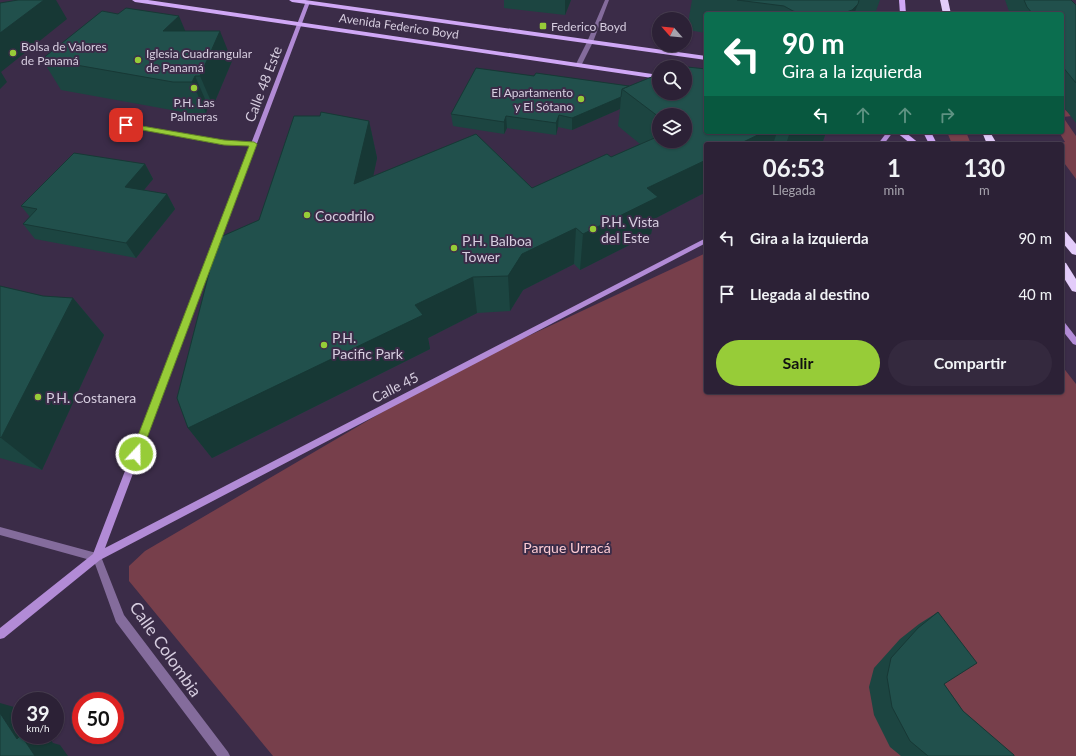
<!DOCTYPE html>
<html lang="es">
<meta charset="utf-8">
<style>
:root{--surface:#2c2136;--page:#34293e;--text:#f1f3f6;--muted:#a6a3ad;--line:#483e51;--accent:#97cc38}
body{margin:0;font-family:Lato,sans-serif;background:var(--page);color:var(--text);height:100vh;display:flex;flex-direction:column;font-size:15px;white-space:nowrap}
*{box-sizing:border-box;margin:0}
p{font-size:13px;color:var(--muted)}
.icon{flex:none;width:22px;height:22px;fill:none;stroke:currentColor;stroke-width:2;stroke-linecap:round;stroke-linejoin:round}
.map{position:relative;flex:1;overflow:hidden}
.details{position:absolute;left:704px;top:142px;width:360px;height:252px;display:flex;flex-direction:column;background:var(--surface);border-radius:4px;box-shadow:0 1px 3px #0004,0 0 0 1px var(--line)}
.details>*{flex:none}
.top-card{position:absolute;left:704px;top:12px;width:360px;height:122px;border-radius:4px;box-shadow:0 1px 3px #0004,0 0 0 1px var(--line);background:#0b6e4f;color:#fff;overflow:hidden}
.needle{width:26px;rotate:297deg}
.controls{position:absolute;left:652px;top:12px;display:grid;gap:8px}
.controls a{display:grid;place-items:center;width:40px;height:40px;border-radius:50%;background:var(--surface);box-shadow:0 1px 3px #0004,0 0 0 1px var(--line);font-size:20px}
.speed{position:absolute;left:12px;top:692px;display:flex;gap:8px;font-size:20px;font-weight:700;text-align:center}
.speed>*{display:grid;place-content:center;width:52px;height:52px;border-radius:50%;background:var(--surface);box-shadow:0 1px 3px #0004,0 0 0 1px var(--line);line-height:1}
.speed small{font-size:10px;font-weight:400}
.speed .limit{border:6px solid #d22;background:#fff;color:#111}
.pin{position:absolute;display:grid;place-items:center;width:34px;height:34px;color:#fff;margin:-17px;border-radius:8px;box-shadow:0 2px 6px #0006}
.me{position:absolute;width:44px;margin:-22px;rotate:21deg;stroke-linejoin:round;filter:drop-shadow(0 0 3px #0008)}
.turn{display:flex;align-items:center;gap:14px;height:84px;padding:0 12px;font-size:18px}
.turn .icon{width:52px;height:52px;stroke-width:2.5}
.turn b{display:block;font-size:28px;line-height:34px}
.lanes{display:flex;align-items:center;height:38px;padding:0 12px;background:#0003;justify-content:center;gap:20px;direction:ltr}
.lanes .off{opacity:.35}
.eta{display:flex;justify-content:space-evenly;align-items:center;height:68px;text-align:center}
.eta b{font-size:24px;font-weight:700;line-height:28px}
.button{display:flex;gap:8px;margin-top:auto;padding:8px 12px}
.button a{flex:1;height:46px;border-radius:24px;background:var(--accent);color:#111;font-size:16px;font-weight:700;line-height:46px;text-align:center}
.button a+a{background:var(--page);color:var(--text)}
ul{padding:0;list-style:none}
li{display:flex;align-items:center;gap:12px;height:56px;padding:0 12px}
li div{flex:1}
li b{display:block;font-size:15px}
li em{font-style:normal}
.map>svg:first-child{display:block}
.green{fill:#773f4b}
.lines{fill:none;stroke-linecap:round;stroke-linejoin:round}
.lane{fill:#846c9c;fill-rule:evenodd}
.street{fill:#846c9c;fill-rule:evenodd}
.secondary{fill:#b28bd6;fill-rule:evenodd}
.primary{fill:#d0a8f6;fill-rule:evenodd}
.highway{fill:#e3ccfa;fill-rule:evenodd}
.wall{fill:#1c4541;fill-rule:evenodd}
.shaded-wall{fill:#173835}
.building{fill:#21504c;stroke:#173835}
.route{fill:#97cc38;stroke:#628524}
.poi-dot{fill:#97cc38;stroke:#3b2c48;stroke-width:1.5}
.labels{text-anchor:middle;dominant-baseline:central;stroke-width:4;stroke-linejoin:round;paint-order:stroke}
.far-street-label{font-size:12px;fill:#d6cddf;stroke:#3b2c48}
.far-poi-label{font-size:12px;fill:#d6cddf;stroke:#3b2c48;text-anchor:start}
.street-label{font-size:14px;fill:#d6cddf;stroke:#3b2c48}
.poi-label{font-size:14px;fill:#d6cddf;stroke:#3b2c48;text-anchor:start}
.park-label{font-size:14px;fill:#fbcad2;stroke:#3b2c48}
.near-street-label{font-size:17px;fill:#d6cddf;stroke:#3b2c48}
</style>
<div class="map">
<svg width="1076" height="756" viewBox="0 0 1076 756">
<rect width="100%" height="100%" fill="#3b2c48"/>
<g class="green">
<polygon points="1062,107 1072,116 1063,117 1076,136 1076,179 1062,160 1062,144 1056,144 1065,142 1059,132 1062,132"/>
<polygon points="947,132 966,132 971,144 952,144"/>
<polygon points="706,253 706,392 1062,392 1062,366 1076,384 1076,756 273,756 129,581 129,566 145,551 449,373"/>
</g>
<g class="lines">
<polygon class="lane" points="126,123 223,141 254,142 257,144 254,146 223,145 124,126 124,124"/>
<g class="street">
<polygon points="605,0 609,0 593,42 582,64 577,65 576,64 587,42"/>
<polygon points="0,527 100,554 124,615 228,752 230,756 217,756 116,622 94,561 0,535"/>
</g>
<g class="secondary">
<polygon points="306,1 310,2 105,548 706,238 706,243 100,560 4,638 0,639 0,628 93,554"/>
<polygon points="887,132 893,132 884,144 878,144"/>
<polygon points="1062,322 1065,323 1076,337 1076,345 1073,344 1062,330"/>
</g>
<g class="primary">
<polygon points="132,0 148,0 659,75 659,79 135,2"/>
<polygon points="289,0 305,0 706,56 706,60 292,2"/>
<polygon points="899,0 905,0 906,14 900,14"/>
<polygon points="896,132 905,132 920,144 911,144"/>
<polygon points="923,132 931,132 937,144 929,144"/>
</g>
<g class="highway">
<polygon points="940,0 948,0 951,14 943,14"/>
<polygon points="982,132 990,132 997,144 987,144"/>
<polygon points="1062,231 1066,232 1076,244 1076,255 1072,254 1062,242"/>
<polygon points="1062,262 1066,263 1076,279 1076,292 1072,291 1062,275"/>
</g>
</g>
<g class="wall">
<polygon points="504,0 571,0 565,15 504,8"/>
<polygon points="692,0 880,0 875,14 706,14 706,33 688,30 688,23"/>
<polygon points="1005,0 1071,0 1076,5 1076,123 1062,105 1062,14 1010,14"/>
<polygon points="186,31 232,61 213,106 208,106 206,113 188,113 61,90 42,59"/>
<path d="M678,66L706,69V132H826L822,144H706V192L654,219L651,234L580,270L574,264L523,290L510,311L477,313L428,338L430,349L212,458L188,428L177,398L218,238L259,220L294,116H320L321,112L369,121L377,158L373,176L476,134L532,188L607,154L611,157L640,144L618,126L620,109L572,130L558,127L556,135L507,128L504,134L453,126L451,114L476,68L534,76L536,73L629,86L659,74V93H685V67H675ZM659,115H685V141H659Z"/>
<polygon points="145,164 153,179 144,190 167,194 175,209 136,258 35,239 23,224 30,217 21,206"/>
<polygon points="0,286 43,296 73,298 104,335 42,470 0,458"/>
<polygon points="938,612 944,684 963,711 1014,756 901,756 890,747 874,715 869,687 874,668 900,639 919,624"/>
</g>
<g class="shaded-wall">
<polygon points="44,0 56,0 67,19 1,72 7,82 0,89 0,33"/>
<polygon points="565,0 571,0 565,15"/>
<polygon points="858,4 854,14 841,14"/>
<polygon points="179,16 192,47 163,31"/>
<polygon points="220,31 232,61 213,106 200,76"/>
<polygon points="195,76 208,106 206,113 192,82"/>
<polygon points="621,97 620,109 572,130 572,118"/>
<polygon points="559,115 558,127 556,135 556,123"/>
<polygon points="506,116 507,128 504,134 504,122"/>
<polygon points="369,121 377,158 364,221 354,184"/>
<polygon points="764,132 777,132 773,144 739,144"/>
<polygon points="790,132 826,132 822,144 786,144"/>
<polygon points="706,160 706,192 654,219 651,234 580,270 583,234 647,188"/>
<polygon points="145,164 153,179 134,202 125,187"/>
<polygon points="167,194 175,209 136,258 126,243"/>
<polygon points="576,228 574,264 523,290 510,311 508,276 522,254"/>
<polygon points="473,277 477,313 428,338 430,349 212,458 188,428 415,305"/>
<polygon points="73,298 104,335 42,470 1,438"/>
<polygon points="0,703 21,709 21,735 47,735 53,743 60,745 68,756 35,756 17,739 0,713"/>
</g>
<g class="building">
<polygon points="18,0 44,0 0,33 0,3"/>
<polygon points="737,0 859,0 858,4 852,10 841,14 804,14 793,11 784,6"/>
<polygon points="1024,0 1071,0 1076,5 1076,83 1062,66 1062,14 1033,14 1027,7"/>
<polygon points="126,8 179,16 163,31 220,31 200,76 195,76 192,82 173,82 42,59 102,11 118,14"/>
<polygon points="678,66 706,69 706,132 764,132 739,144 706,144 706,160 647,188 658,197 583,234 576,228 522,254 508,276 473,277 415,305 423,315 188,428 177,398 218,238 259,220 294,116 320,116 321,112 369,121 354,184 476,134 532,188 607,154 611,157 659,136 659,141 685,141 685,115 659,115 659,117 622,89 659,74 659,93 685,93 685,67 675,67"/>
<polygon points="476,68 534,76 536,73 629,86 622,89 621,97 572,118 559,115 556,123 506,116 504,122 451,114"/>
<polygon points="74,153 145,164 125,187 167,194 126,243 23,224 37,209 21,206"/>
<polygon points="0,286 43,296 73,298 1,438 0,437"/>
<polygon points="938,612 977,663 944,684 963,711 1014,755 1014,756 928,756 910,741 892,707 887,677 891,658 918,628"/>
<polygon points="0,713 17,739 21,735 35,756 0,756"/>
</g>
<polygon class="route" points="124,123 224,140 254,142 257,144 141,454 139,457 136,458 132,457 131,454 249,146 224,145 126,127 123,125"/>
<g class="poi-dot">
<rect x="539" y="22" width="8" height="8" rx="2"/>
<circle cx="13" cy="53" r="4"/>
<circle cx="138" cy="60" r="4"/>
<circle cx="194" cy="88" r="4"/>
<circle cx="581" cy="99" r="4"/>
<circle cx="307" cy="215" r="4"/>
<circle cx="593" cy="229" r="4"/>
<circle cx="454" cy="248" r="4"/>
<circle cx="324" cy="345" r="4"/>
<circle cx="38" cy="397" r="4"/>
</g>
<g class="labels">
<g class="far-street-label">
<text transform="translate(399 26) rotate(8)">Avenida Federico Boyd</text>
</g>
<g class="far-poi-label">
<text x="551" y="26">Federico Boyd</text>
<text x="21" y="46">Bolsa de Valores<tspan x="21" dy="14">de Panamá</tspan></text>
<text x="146" y="53">Iglesia Cuadrangular<tspan x="146" dy="14">de Panamá</tspan></text>
<text x="573" y="92" text-anchor="end">El Apartamento<tspan x="573" dy="14">y El Sótano</tspan></text>
<text x="194" y="102" text-anchor="middle">P.H. Las<tspan x="194" dy="14">Palmeras</tspan></text>
</g>
<g class="street-label">
<text transform="translate(263 84) rotate(-69)">Calle 48 Este</text>
<text transform="translate(395 387) rotate(-27)">Calle 45</text>
</g>
<g class="poi-label">
<text x="315" y="215">Cocodrilo</text>
<text x="601" y="221">P.H. Vista<tspan x="601" dy="16">del Este</tspan></text>
<text x="462" y="240">P.H. Balboa<tspan x="462" dy="16">Tower</tspan></text>
<text x="332" y="337">P.H.<tspan x="332" dy="16">Pacific Park</tspan></text>
<text x="46" y="397">P.H. Costanera</text>
</g>
<g class="park-label">
<text x="567" y="547">Parque Urracá</text>
</g>
<g class="near-street-label">
<text transform="translate(166 649) rotate(55)">Calle Colombia</text>
</g>
</g>
</svg>
<div class="controls">
<a><svg class="needle" viewBox="-14 -14 28 28"><path d="M0-13l5 13h-10z" fill="#e53935"/><path d="M0 13l5-13h-10z" fill="#a6a3ad"/></svg></a>
<a><svg class="icon" aria-label="search" viewBox="0 0 24 24"><circle cx="10" cy="10" r="6"/><path d="M15 15l6 6"/></svg></a>
<a><svg class="icon" aria-label="layers" viewBox="0 0 24 24"><path d="M12 4l9 5-9 5-9-5zM3 14l9 5 9-5"/></svg></a>
</div>
<div class="speed"><div>39<small>km/h</small></div><div class="limit">50</div></div>
<div class="pin" style="left:126px;top:125px;background:#d93025"><svg class="icon" aria-label="arrive" viewBox="0 0 24 24"><path d="M6 21V4h12l-3 4 3 4H6"/></svg></div>
<svg class="me" style="left:136px;top:454px" viewBox="-20 -20 40 40"><circle r="17" fill="#97cc38" stroke="#fff" stroke-width="3"/><path d="M0-11L8 9 0 5-8 9z" fill="#fff"/></svg>
<div class="top-card">
<div class="turn"><svg class="icon" aria-label="left" viewBox="0 0 24 24"><path d="M17 20v-9H6M10 6l-5 5 5 5"/></svg><div><b>90 m</b>Gira a la izquierda</div></div>
<div class="lanes"><svg class="icon" aria-label="left" viewBox="0 0 24 24"><path d="M17 20v-9H6M10 6l-5 5 5 5"/></svg><svg class="icon off" aria-label="ahead" viewBox="0 0 24 24"><path d="M12 20V5M6 11l6-6 6 6"/></svg><svg class="icon off" aria-label="ahead" viewBox="0 0 24 24"><path d="M12 20V5M6 11l6-6 6 6"/></svg><svg class="icon off" aria-label="right" viewBox="0 0 24 24"><path d="M7 20v-9h11M14 6l5 5-5 5"/></svg></div>
</div>
<section class="details">
<div class="eta">
<div><b>06:53</b><p>Llegada</p></div>
<div><b>1</b><p>min</p></div>
<div><b>130</b><p>m</p></div>
</div>
<ul>
<li><svg class="icon" aria-label="left" viewBox="0 0 24 24"><path d="M17 20v-9H6M10 6l-5 5 5 5"/></svg><div><b>Gira a la izquierda</b></div><em>90 m</em></li>
<li><svg class="icon" aria-label="arrive" viewBox="0 0 24 24"><path d="M6 21V4h12l-3 4 3 4H6"/></svg><div><b>Llegada al destino</b></div><em>40 m</em></li>
</ul>
<div class="button"><a>Salir</a><a>Compartir</a></div>
</section>
</div>
